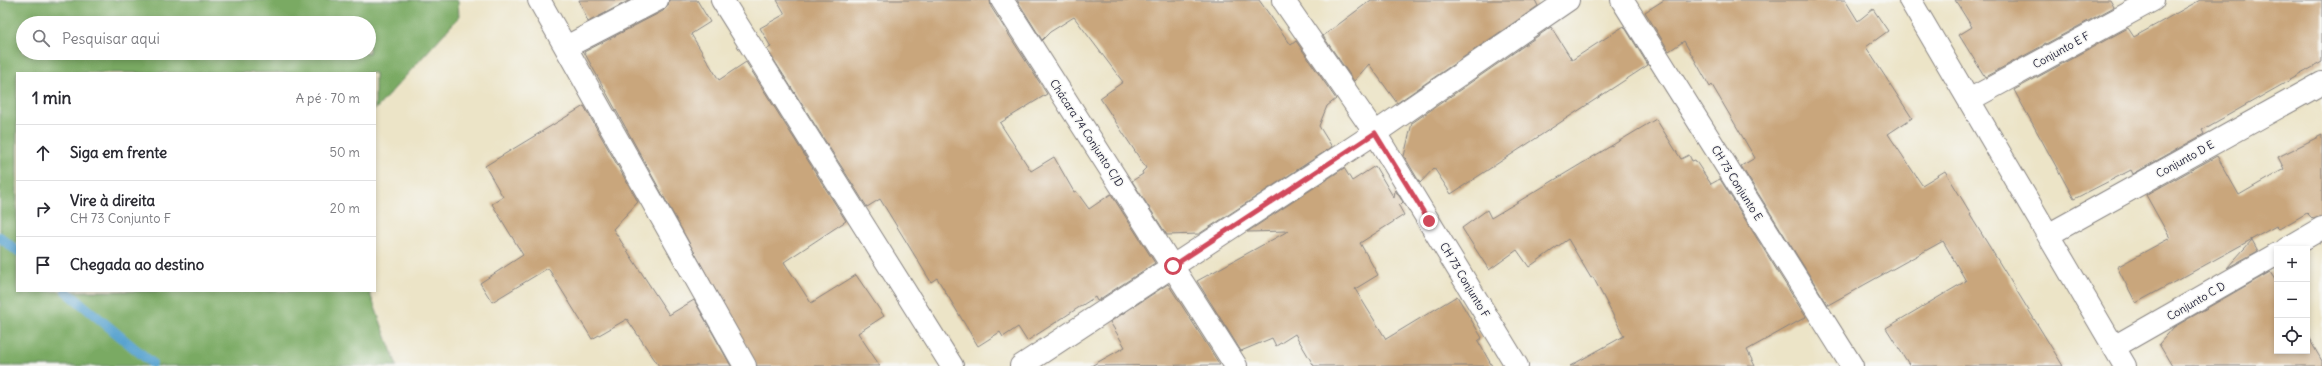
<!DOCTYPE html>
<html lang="pt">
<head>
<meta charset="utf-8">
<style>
  body { margin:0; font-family:Delius,sans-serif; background:#f7f7f7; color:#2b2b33 }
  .controls { position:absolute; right:12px; bottom:12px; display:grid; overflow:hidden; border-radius:0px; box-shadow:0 2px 6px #0003 }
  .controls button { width:36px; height:36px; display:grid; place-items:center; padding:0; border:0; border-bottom:1px solid #e1e1e2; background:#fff; color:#2b2b33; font:20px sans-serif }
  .stop { position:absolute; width:12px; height:12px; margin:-9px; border:3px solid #d1495b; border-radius:50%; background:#fff }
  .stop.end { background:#d1495b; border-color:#fff; box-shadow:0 1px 4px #0008 }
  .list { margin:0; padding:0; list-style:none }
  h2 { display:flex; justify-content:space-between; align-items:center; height:52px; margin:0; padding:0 16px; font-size:17px }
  h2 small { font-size:13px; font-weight:400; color:#7c7c81 }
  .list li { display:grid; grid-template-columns:26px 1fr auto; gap:12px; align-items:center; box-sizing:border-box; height:56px; padding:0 16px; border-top:1px solid #e1e1e2 }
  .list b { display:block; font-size:15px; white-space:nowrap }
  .list p { margin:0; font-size:13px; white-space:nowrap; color:#7c7c81 }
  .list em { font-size:13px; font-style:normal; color:#7c7c81 }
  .icon { flex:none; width:22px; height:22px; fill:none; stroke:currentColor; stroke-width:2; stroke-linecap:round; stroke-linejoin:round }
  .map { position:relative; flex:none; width:2322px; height:366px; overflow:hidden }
  .search { position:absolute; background:#fff; box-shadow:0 2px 6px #0003; left:16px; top:16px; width:360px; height:44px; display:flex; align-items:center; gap:10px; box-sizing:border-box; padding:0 14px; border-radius:22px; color:#7c7c81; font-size:15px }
  .panel { position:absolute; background:#fff; box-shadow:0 2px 6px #0003; left:16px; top:72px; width:360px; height:220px; border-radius:0px }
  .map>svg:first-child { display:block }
  .forest { fill:#7aaa64; stroke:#4e6650; fill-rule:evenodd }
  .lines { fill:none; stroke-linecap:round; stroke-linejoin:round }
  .stream { stroke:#57a2cf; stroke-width:10 }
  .building { fill:#c9a67b }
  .street-casing { stroke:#878381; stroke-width:24 }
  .street { stroke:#fff; stroke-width:22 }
  .route { stroke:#d1495b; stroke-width:5 }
  .labels { text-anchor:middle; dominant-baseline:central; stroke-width:3; stroke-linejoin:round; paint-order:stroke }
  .street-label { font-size:11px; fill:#22223b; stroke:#f6f6f2 }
</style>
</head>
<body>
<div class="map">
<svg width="2322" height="366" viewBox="0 0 2322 366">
  <rect width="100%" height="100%" fill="#f6f6f2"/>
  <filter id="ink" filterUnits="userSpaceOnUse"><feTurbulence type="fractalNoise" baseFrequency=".025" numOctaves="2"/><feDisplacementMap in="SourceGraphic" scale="8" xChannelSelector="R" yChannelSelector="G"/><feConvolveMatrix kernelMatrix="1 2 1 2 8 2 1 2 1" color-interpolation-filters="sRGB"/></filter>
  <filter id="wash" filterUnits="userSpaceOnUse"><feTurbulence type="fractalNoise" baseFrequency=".012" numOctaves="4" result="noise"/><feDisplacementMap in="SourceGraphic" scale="16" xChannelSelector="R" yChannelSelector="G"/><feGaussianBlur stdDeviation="0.9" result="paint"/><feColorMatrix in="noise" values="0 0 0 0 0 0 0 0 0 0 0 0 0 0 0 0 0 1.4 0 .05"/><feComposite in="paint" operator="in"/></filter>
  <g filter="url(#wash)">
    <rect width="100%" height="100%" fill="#ece4c7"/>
    <path class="forest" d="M0 0H458L459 17 375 110V73H17V291H369L397 366H0ZM23 23H369V53H23Z"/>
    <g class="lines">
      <path class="stream" d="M0 237 17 251
        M66 291 152 363"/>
    </g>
    <g id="blocks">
      <path class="building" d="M579 0H630L588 22Z
        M669 0H697L710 22 691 34 719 80 746 62 846 221 784 262 811 303 856 275 884 316 858 333 880 366H757L584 52 663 11 668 6Z
        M777 0H990L991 7 1047 94 1000 123 1031 171 1054 157 1074 192 1076 191 1089 209 1111 194 1155 263 1097 301 1095 297 1027 341 1018 327 1003 337 1000 332 978 346 937 278 931 282 880 199 867 207 767 49 771 47 760 28 785 14Z
        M1017 0H1259L1291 45 1296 41 1336 99 1327 106 1319 126 1332 147 1199 234 1167 235 1132 181 1143 174 1142 172 1146 168 1100 98 1123 82 1074 17 1050 32 1042 40Z
        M1371 0H1535L1538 6 1397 103 1369 64 1354 81 1323 36Z
        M1664 0H1845L1858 21 1873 9 1888 31 1866 47 1912 118 1888 134 1922 185 1945 171 1971 214 1970 215 2063 366H1910L1886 328 1966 281 1943 241 1828 305 1741 166 1755 158 1712 85 1710 87 1684 41 1669 51 1645 12Z
        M1955 0H2110L2114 7 1985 77 1959 35 1972 27Z
        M2200 0H2322V62L2202 130 2204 134 2133 174 2131 170 2074 199 2014 90 2128 28 2134 37Z
        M1624 26 1648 65 1451 194 1434 168 1420 183 1404 156 1412 123 1551 27 1572 60Z
        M584 106 638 202 613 229 669 315 694 300 731 366H659L627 319 592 339 548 268 492 302 480 283 523 255 492 204 503 197 485 166Z
        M1656 119 1681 159 1689 155 1692 161 1695 160 1711 184 1720 179 1806 317 1747 350 1755 366H1570L1624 336 1593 277 1591 278 1568 239 1529 267 1517 250 1489 270 1462 228 1487 210 1491 218Z
        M2322 135V216L2313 219 2307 213 2279 229 2276 226 2136 303 2117 267 2170 238 2146 195 2217 156 2239 195 2284 169 2278 157Z
        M1375 166 1394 198 1395 190 1403 202 1399 206 1404 215 1360 243 1378 275 1355 289 1386 339 1457 296 1482 338 1478 341 1492 366H1314L1295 334 1276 346 1272 338 1241 351 1197 281 1288 231 1247 232 1344 168 1352 181Z
        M2252 240 2258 251 2227 268Z
        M2270 272 2277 283V351H2307V335L2322 361V366H2172L2159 344 2174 327Z
        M1168 284 1220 365 1091 366 1125 347 1110 322Z"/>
    </g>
  </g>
  <g filter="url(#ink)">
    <use href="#blocks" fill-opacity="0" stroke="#878381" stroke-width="1"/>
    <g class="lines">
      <g class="street-casing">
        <path id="street" d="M539 0 745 366
          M722 0 952 366
          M1002 0 1236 366
          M1283 0 1375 133 1517 366
          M1622 0 1852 366
          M1910 0 2125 366
          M566 47 657 0
          M1969 100 2153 0
          M2048 235 2322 83
          M2286 249 2322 228
          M2114 347 2277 254
          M1021 366 1375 133 1568 0"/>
      </g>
      <use href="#street" class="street"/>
    </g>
  </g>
  <g class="lines" filter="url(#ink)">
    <path class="route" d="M1173 266 1375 133 1429 221"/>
  </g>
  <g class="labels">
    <g class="street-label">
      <text transform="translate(2061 50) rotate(-29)">Conjunto E F</text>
      <text transform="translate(1087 133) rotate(57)">Chácara 74 Conjunto C/D</text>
      <text transform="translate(2185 159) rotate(-29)">Conjunto D E</text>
      <text transform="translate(1737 183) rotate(58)">CH 73 Conjunto E</text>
      <text transform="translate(1465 280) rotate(59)">CH 73 Conjunto F</text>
      <text transform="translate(2196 301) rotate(-30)">Conjunto C D</text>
    </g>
  </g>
</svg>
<div class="controls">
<button>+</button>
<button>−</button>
<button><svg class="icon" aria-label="locate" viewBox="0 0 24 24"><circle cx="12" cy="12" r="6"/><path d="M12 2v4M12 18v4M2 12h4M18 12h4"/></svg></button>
</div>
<div class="stop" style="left:1173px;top:266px"></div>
<div class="stop end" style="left:1429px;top:221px"></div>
<div class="search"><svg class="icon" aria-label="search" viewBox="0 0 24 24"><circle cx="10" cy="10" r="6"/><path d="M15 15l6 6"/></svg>Pesquisar aqui</div>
<section class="panel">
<h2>1 min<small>A pé · 70 m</small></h2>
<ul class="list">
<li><svg class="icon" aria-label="ahead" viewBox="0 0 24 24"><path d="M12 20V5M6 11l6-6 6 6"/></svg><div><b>Siga em frente</b></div><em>50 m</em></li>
<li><svg class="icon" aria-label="right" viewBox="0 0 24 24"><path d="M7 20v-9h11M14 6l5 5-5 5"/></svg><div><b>Vire à direita</b><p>CH 73 Conjunto F</p></div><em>20 m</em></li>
<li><svg class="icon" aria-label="arrive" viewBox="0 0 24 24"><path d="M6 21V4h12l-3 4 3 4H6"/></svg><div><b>Chegada ao destino</b></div></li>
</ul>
</section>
</div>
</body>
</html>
